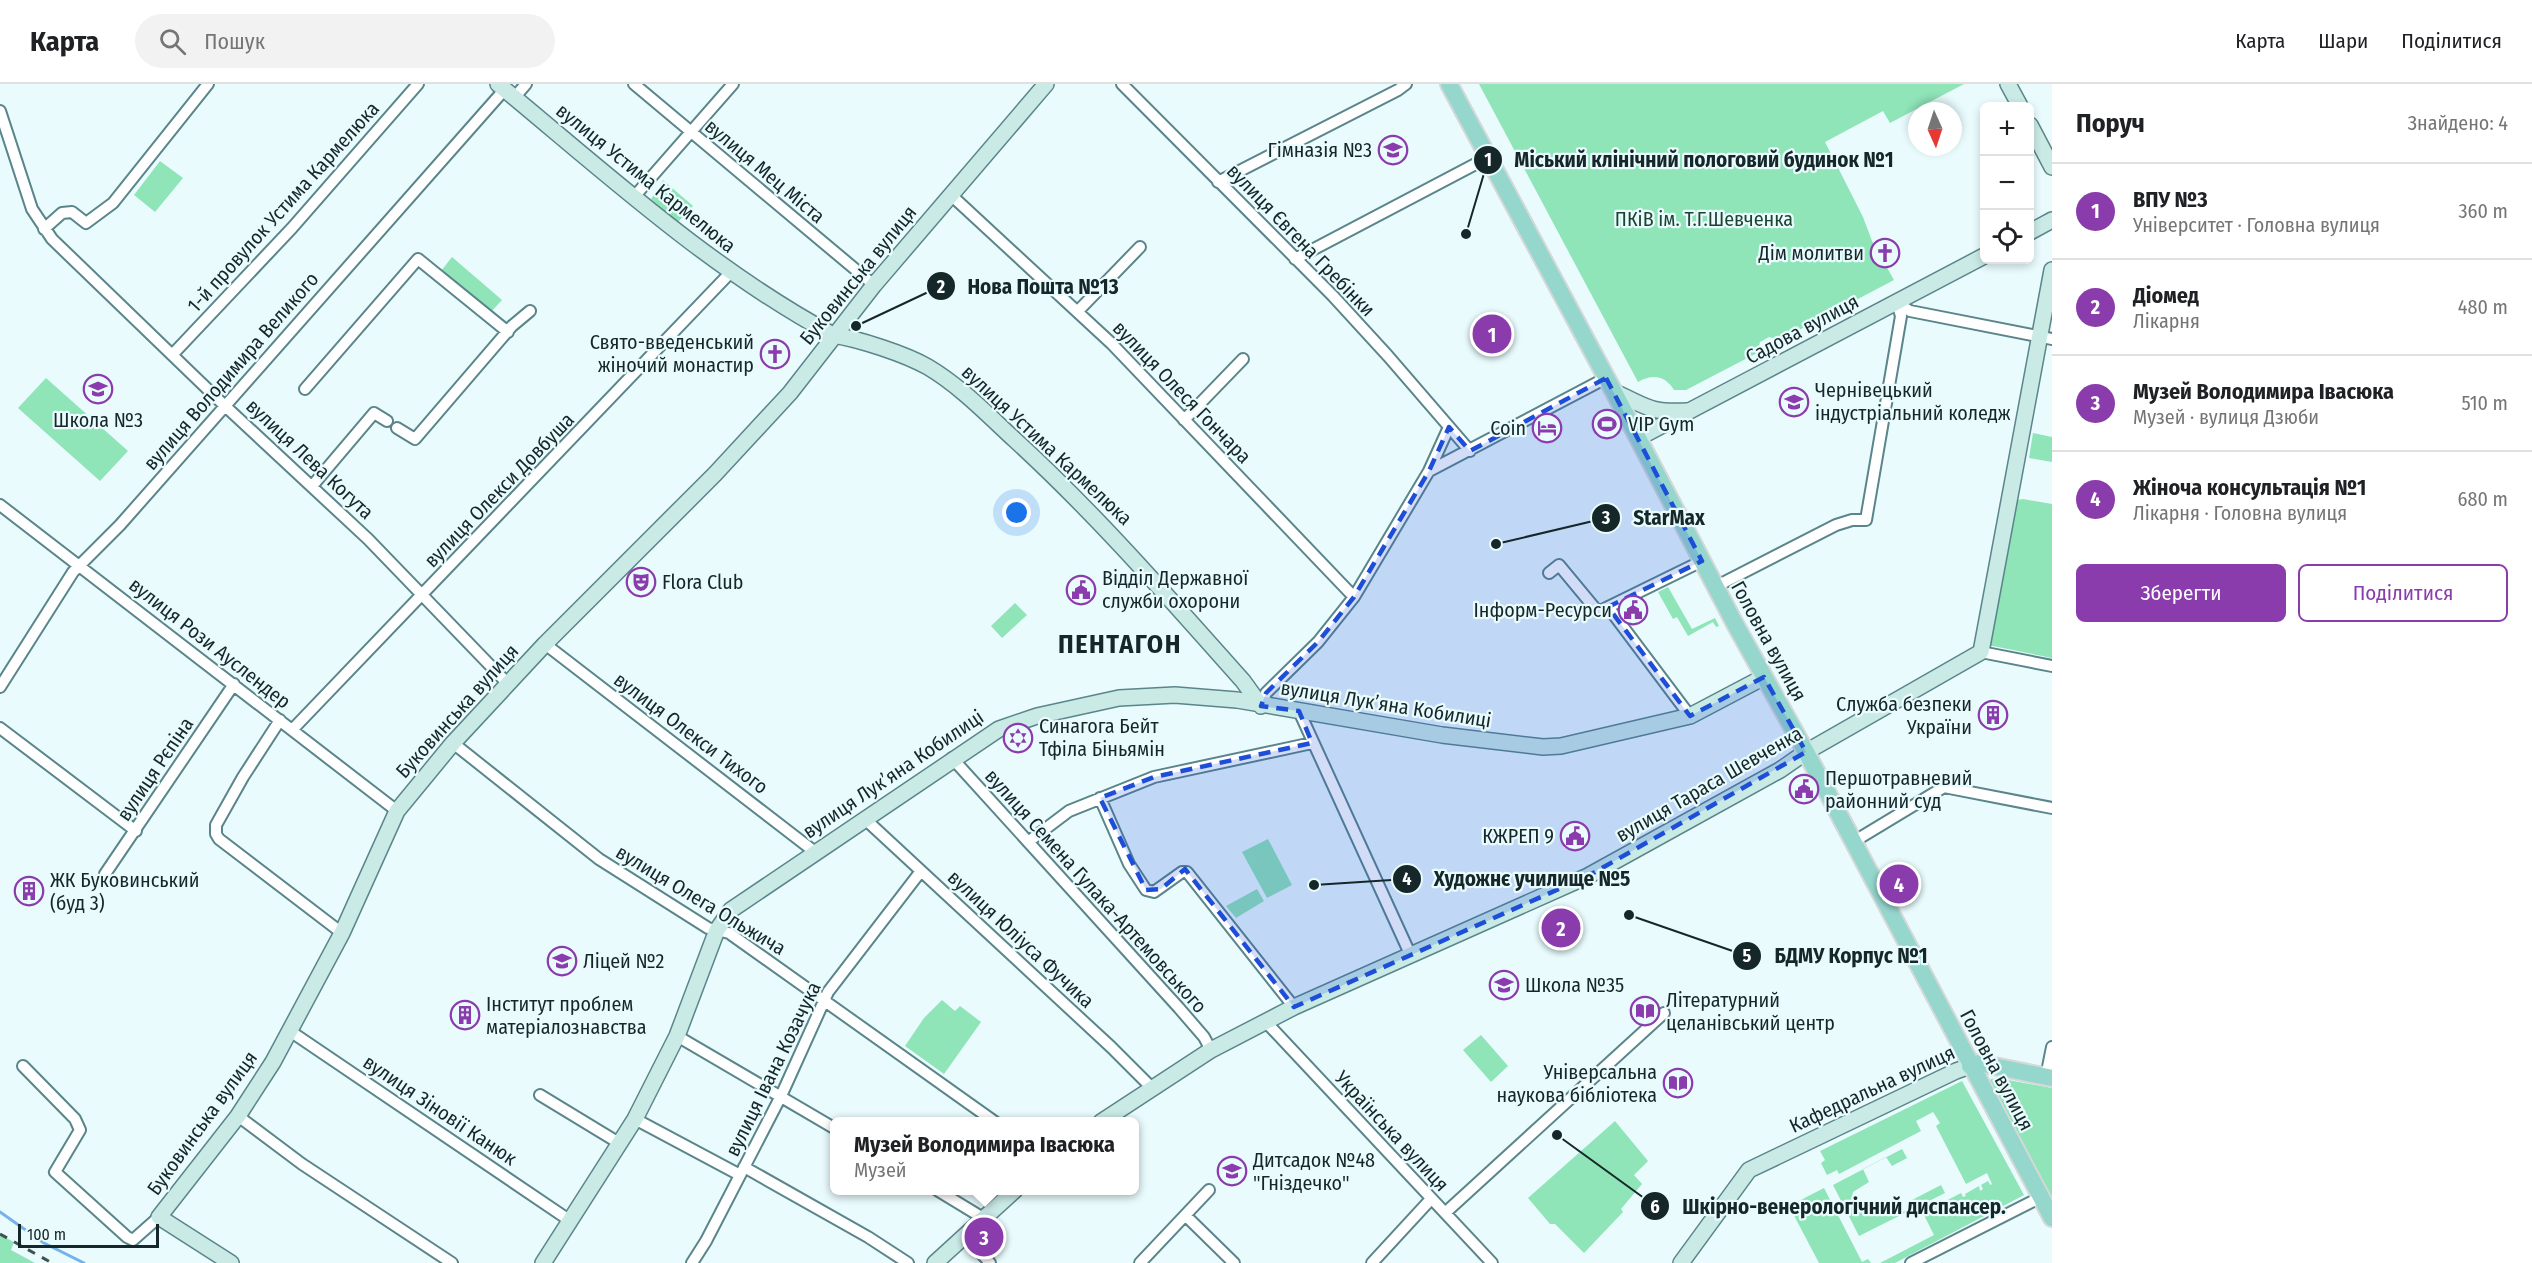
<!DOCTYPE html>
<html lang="uk">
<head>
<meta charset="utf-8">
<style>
  body { margin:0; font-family:"Fira Sans Condensed",sans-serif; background:#f2f2f2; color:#202124 }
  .controls { position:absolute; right:18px; top:18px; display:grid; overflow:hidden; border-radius:9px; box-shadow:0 3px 9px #0003 }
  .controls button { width:54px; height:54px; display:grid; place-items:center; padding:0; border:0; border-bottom:2px solid #e0e0e0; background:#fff; color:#202124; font:30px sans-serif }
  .compass { position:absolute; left:1908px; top:18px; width:54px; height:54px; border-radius:50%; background:#fff; box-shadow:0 3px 9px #0003; rotate:177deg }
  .scale { position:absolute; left:18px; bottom:15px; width:141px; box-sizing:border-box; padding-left:6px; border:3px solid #152729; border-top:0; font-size:16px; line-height:21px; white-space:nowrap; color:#152729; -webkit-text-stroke:4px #e9fbfd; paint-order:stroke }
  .you { position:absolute; left:1017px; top:429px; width:21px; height:21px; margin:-15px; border:4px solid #fff; border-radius:50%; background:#1a73e8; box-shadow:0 0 0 9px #1a73e833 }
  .badge { display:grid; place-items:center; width:39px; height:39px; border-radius:50%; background:#8b3cac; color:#fff; font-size:20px; font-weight:700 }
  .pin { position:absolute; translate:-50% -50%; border:3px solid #fff; box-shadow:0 2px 6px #0006 }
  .popup { position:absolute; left:830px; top:1033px; width:309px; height:78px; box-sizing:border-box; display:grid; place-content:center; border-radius:9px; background:#fff; filter:drop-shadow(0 2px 4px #0005); font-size:20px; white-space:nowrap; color:#757577 }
  .popup b { font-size:22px; color:#202124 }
  .popup::after { content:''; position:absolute; left:50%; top:100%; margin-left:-12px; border:12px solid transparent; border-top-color:#fff }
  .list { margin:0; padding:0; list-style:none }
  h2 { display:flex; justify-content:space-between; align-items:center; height:78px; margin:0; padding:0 24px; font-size:26px }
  h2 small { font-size:20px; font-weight:400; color:#757577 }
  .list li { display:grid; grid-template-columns:39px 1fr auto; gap:18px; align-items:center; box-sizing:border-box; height:96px; padding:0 24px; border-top:2px solid #e0e0e0 }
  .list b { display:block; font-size:22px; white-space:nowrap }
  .list p { margin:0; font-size:20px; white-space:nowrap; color:#757577 }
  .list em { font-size:20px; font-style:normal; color:#757577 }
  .actions { display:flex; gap:12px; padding:18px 24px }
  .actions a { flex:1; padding:14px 0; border:2px solid #8b3cac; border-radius:9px; text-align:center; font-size:21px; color:#8b3cac }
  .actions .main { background:#8b3cac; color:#fff }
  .icon { flex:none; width:33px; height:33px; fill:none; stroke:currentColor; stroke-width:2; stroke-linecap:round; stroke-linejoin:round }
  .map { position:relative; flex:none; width:2052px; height:1179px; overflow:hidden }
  header { display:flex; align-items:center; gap:36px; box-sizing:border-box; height:84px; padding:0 30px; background:#fff; border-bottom:2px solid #e0e0e0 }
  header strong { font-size:28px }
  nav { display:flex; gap:33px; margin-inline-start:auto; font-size:21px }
  .search { width:420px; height:54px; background:#f2f2f2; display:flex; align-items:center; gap:15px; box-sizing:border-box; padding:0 21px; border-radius:33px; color:#757577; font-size:22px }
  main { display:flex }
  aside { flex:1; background:#fff }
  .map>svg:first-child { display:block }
  .green { fill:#8fe4b8 }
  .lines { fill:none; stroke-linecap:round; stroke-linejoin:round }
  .stream { stroke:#75b1eb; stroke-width:3 }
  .street-casing { stroke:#5a858a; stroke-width:14 }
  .secondary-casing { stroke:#5a858a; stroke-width:18 }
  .primary-casing { stroke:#d5d8d8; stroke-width:20 }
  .street { stroke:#fff; stroke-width:10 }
  .secondary { stroke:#caeae6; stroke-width:15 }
  .primary { stroke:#95d6cd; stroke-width:16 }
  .rail { stroke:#3f5153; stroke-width:3; stroke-dasharray:8 8; stroke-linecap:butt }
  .marked { fill:#1d4ed8; fill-opacity:0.2; stroke:#1d4ed8; stroke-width:4.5; stroke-dasharray:12 8; stroke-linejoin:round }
  .labels { text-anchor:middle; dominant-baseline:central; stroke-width:4.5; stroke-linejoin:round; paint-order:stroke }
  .poi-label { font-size:20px; fill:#152729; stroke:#e9fbfd; text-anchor:start }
  .street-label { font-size:20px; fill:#152729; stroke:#e9fbfd }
  .park-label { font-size:20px; fill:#1d4331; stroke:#e9fbfd }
  .district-label { font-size:26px; font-weight:bold; letter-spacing:1.5px; fill:#152729; stroke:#e9fbfd }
  .leader { fill:none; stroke:#152729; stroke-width:2 }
  .callout-dot { fill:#152729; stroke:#e9fbfd; stroke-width:2 }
  .mark-label { font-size:18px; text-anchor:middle; font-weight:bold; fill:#fff }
  .callout-label { font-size:21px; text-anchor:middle; font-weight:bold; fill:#152729; stroke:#e9fbfd; stroke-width:4.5; stroke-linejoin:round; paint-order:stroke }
</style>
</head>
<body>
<header>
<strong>Карта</strong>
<div class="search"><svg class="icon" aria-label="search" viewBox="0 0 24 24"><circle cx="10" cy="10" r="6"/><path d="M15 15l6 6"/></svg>Пошук</div>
<nav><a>Карта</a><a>Шари</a><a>Поділитися</a></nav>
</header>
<main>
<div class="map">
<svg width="2052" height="1179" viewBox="0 0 2052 1179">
  <rect width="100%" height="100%" fill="#e9fbfd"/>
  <path class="green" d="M1479 0H1964L1890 39 1883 27 1825 58 1863 133 1872 157 1894 196 1780 256 1769 253 1760 258 1757 269 1686 306H1674C1665 291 1652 290 1638 298Z
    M160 77 183 94 155 128 134 111Z
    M663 96 693 122 678 138 651 115Z
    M452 173 502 216 490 229 441 187Z
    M46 294 128 367 100 397 18 324Z
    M2033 349 2052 353V378L2029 374Z
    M2023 415 2052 420V574L1988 561 2015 420 2018 416Z
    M1668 503 1692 545 1715 534 1719 542 1716 543 1713 538 1688 552 1677 533 1673 535 1658 508Z
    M1015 519 1027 531 1002 554 991 542Z
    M1268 755 1292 801 1267 814 1242 768Z
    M1257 805 1264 817 1236 834 1226 822Z
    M942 916 955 927 960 922 981 938 944 990 905 962 924 934Z
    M1481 951 1508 982 1491 998 1463 966Z
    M1997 994 2052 1004V1120L1989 998 1991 995Z
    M1962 997 2024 1111 1895 1179H1880L1934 1151 1923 1129 1961 1109 1963 1113 1966 1112 1965 1110 1979 1102 1980 1107 1983 1105 1981 1101 1988 1097 1990 1101 1992 1100 1987 1089 1966 1100 1936 1042 1940 1039 1933 1028 1916 1037 1921 1047 1839 1090 1837 1086 1827 1091 1821 1079 1825 1076 1820 1067Z
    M1615 1037 1648 1077 1634 1091 1642 1100 1621 1125 1623 1128 1584 1169 1555 1140H1550L1528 1114Z
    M1902 1065 1907 1074 1892 1082 1886 1073 1863 1085 1869 1098 1853 1108 1851 1117 1855 1126 1867 1131 1882 1123 1885 1128 1891 1125 1894 1132 1914 1122 1912 1116 1941 1101 1945 1109 1859 1152 1833 1101Z
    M1824 1104 1862 1178 1868 1175 1871 1179H1819L1789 1122Z
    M0 1151 14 1158 11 1166 35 1179H0Z"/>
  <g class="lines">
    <path class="stream" d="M0 1128 44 1159 84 1179"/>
    <g class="street-casing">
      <path id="street" d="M634 0 874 201
        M1122 0 1333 212 1388 272 1470 367
        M514 14 526 0
        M0 27 32 125 52 155 224 321 368 455 508 600
        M1218 98 1398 6 1406 0
        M951 111 1111 259 1354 513
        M633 114 733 0
        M44 145 62 129 72 128 86 139 113 119 208 0
        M1295 175 1487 74
        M1897 219 1910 227 2052 255
        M1078 227 1140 163
        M173 270 292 144 418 0
        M305 305 418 175 508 248
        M1184 336 1243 275
        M397 344 415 355 512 242 530 227
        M1429 387 1606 294
        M313 401 374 329 387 337
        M0 421 397 727
        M1549 489 1559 481 1598 528 1702 477
        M1715 503 1836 441 1852 436H1866L1901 232 1897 219
        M1608 523 1690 632
        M545 560 815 768
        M1981 568 2052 582
        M0 603 73 488 120 441 505 5
        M1261 622 1266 609 1318 558 1354 513 1429 387 1449 343
        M1299 627 1411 872
        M280 636 243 693 216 741V750L219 755 342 849
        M0 644 136 747
        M292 646 731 188
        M453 659 599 775 708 844 729 849 995 1038
        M952 674 1179 924 1204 953 1211 966
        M1100 714 1129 780 1146 806 1154 808 1182 788H1187L1294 923
        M865 735 1111 963 1151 1003
        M1028 758 1069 727 1154 693 1312 659
        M1853 758 1944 703 2052 724
        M105 790 234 600
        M1266 938 1492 1179
        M290 947 569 1136
        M677 952 834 1044
        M23 982 75 1035 80 1046 55 1088 127 1153 133 1156 159 1133
        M2046 993 2052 963
        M540 1011 619 1059
        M238 1032 302 1080 452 1179
        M635 1035 740 1091
        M744 1083 868 1153 908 1179
        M937 1106 983 1134
        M1445 1129 1664 929
        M1186 1132 1234 1179
        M965 1151 990 1179
        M692 1179 706 1157 781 1012 828 908 921 787
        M1140 1179 1209 1106
        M1372 1179 1431 1115
        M1911 1179 2041 1113"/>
    </g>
    <g class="secondary-casing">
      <path id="secondary" d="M498 0C606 89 709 184 833 251 859 255 905 270 928 283 960 302 987 330 1015 356 1097 431 1169 514 1243 597L1261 622
        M2008 0 2020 22
        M2030 41 2052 83
        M2030 148 2052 136
        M1614 308C1647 322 1648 329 1687 327
        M1638 354 1984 172
        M1101 1038 1211 966 1294 923 1588 792 1780 686 1806 668 1981 568 2052 186
        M231 1179 159 1133 238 1032 273 978 342 849 397 727 453 659 545 560 715 390 790 309 874 201 1046 0
        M543 1179 635 1035 677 952 717 846 731 826 999 645 1037 632 1119 614 1175 611 1237 616 1442 651 1543 663 1561 662 1690 632 1764 593
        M935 1179 1015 1106
        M1681 1179 1749 1086 1956 987 1970 982"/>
    </g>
    <g class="primary-casing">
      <path id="primary" d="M1449 0 1614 308 1735 540 1806 668 2052 1134
        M1970 982 1979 979 2052 994"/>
    </g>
    <use href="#street" class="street"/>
    <use href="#secondary" class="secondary"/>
    <use href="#primary" class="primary"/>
    <path class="rail" d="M0 1150 52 1179"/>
  </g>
  <path class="marked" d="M1606 294 1702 477 1608 523 1690 632 1764 593 1806 668 1588 792 1294 923 1185 785 1161 805 1146 806 1100 714 1154 693 1312 659 1299 627 1261 622 1266 609 1318 558 1354 513 1429 387 1449 343 1470 367Z"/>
  <defs>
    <g id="school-ring" transform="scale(1.5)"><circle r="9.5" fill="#e9fbfd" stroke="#8b3cac" stroke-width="1.5"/><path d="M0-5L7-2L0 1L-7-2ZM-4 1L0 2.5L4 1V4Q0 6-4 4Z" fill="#8b3cac"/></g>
    <g id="church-ring" transform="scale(1.5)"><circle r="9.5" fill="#e9fbfd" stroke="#8b3cac" stroke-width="1.5"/><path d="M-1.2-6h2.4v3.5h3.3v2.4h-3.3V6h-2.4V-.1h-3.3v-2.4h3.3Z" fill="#8b3cac"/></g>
    <g id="university-ring" transform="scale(1.5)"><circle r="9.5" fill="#e9fbfd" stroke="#8b3cac" stroke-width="1.5"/><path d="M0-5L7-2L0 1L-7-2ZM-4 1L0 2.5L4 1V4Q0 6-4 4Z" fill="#8b3cac"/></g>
    <g id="stadium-ring" transform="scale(1.5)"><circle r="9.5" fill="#e9fbfd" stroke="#8b3cac" stroke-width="1.5"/><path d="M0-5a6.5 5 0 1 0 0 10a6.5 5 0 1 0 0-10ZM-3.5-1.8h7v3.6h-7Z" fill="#8b3cac"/></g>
    <g id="hotel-ring" transform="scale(1.5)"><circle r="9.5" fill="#e9fbfd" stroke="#8b3cac" stroke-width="1.5"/><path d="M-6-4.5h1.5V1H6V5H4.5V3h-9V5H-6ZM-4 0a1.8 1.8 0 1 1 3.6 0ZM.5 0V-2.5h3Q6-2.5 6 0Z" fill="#8b3cac"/></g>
    <g id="theatre-ring" transform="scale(1.5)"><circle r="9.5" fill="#e9fbfd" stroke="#8b3cac" stroke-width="1.5"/><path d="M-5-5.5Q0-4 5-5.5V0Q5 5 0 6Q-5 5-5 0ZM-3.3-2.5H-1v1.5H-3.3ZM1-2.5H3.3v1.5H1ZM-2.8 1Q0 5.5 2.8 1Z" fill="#8b3cac"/></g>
    <g id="civic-ring" transform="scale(1.5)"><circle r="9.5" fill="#e9fbfd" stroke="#8b3cac" stroke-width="1.5"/><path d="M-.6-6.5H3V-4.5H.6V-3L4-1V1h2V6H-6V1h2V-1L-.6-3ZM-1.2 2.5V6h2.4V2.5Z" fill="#8b3cac"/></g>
    <g id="building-ring" transform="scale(1.5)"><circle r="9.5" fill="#e9fbfd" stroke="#8b3cac" stroke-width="1.5"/><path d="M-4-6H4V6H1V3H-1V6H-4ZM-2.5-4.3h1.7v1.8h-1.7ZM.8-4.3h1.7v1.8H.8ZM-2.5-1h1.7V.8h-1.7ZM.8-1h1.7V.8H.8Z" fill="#8b3cac"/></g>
    <g id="synagogue-ring" transform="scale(1.5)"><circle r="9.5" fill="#e9fbfd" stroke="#8b3cac" stroke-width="1.5"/><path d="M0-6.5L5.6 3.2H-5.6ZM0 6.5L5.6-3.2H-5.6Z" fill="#8b3cac"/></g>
    <g id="library-ring" transform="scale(1.5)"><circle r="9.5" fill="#e9fbfd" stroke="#8b3cac" stroke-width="1.5"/><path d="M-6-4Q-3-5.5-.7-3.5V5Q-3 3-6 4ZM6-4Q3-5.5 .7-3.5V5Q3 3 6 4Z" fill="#8b3cac"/></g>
  </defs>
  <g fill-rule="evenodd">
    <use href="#school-ring" x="1393" y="66"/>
    <use href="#church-ring" x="1885" y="169"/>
    <use href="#church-ring" x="775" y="270"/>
    <use href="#school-ring" x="98" y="305"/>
    <use href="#university-ring" x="1794" y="318"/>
    <use href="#stadium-ring" x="1607" y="340"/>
    <use href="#hotel-ring" x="1547" y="344"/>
    <use href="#theatre-ring" x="641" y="498"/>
    <use href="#civic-ring" x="1081" y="506"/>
    <use href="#civic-ring" x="1633" y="526"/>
    <use href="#building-ring" x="1993" y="631"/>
    <use href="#synagogue-ring" x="1018" y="654"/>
    <use href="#civic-ring" x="1804" y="705"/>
    <use href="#civic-ring" x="1575" y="752"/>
    <use href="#building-ring" x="29" y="807"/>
    <use href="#school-ring" x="562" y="877"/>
    <use href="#school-ring" x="1504" y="901"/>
    <use href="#library-ring" x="1645" y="927"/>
    <use href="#building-ring" x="465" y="931"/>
    <use href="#library-ring" x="1678" y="999"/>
    <use href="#school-ring" x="1232" y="1087"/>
  </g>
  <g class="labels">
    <g class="poi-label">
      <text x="1372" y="66" text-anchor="end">Гімназія №3</text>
      <text x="1864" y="169" text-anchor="end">Дім молитви</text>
      <text x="754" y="258" text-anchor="end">Свято-введенський<tspan x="754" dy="23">жіночий монастир</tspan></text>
      <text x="1815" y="306">Чернівецький<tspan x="1815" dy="23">індустріальний коледж</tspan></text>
      <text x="98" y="336" text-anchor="middle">Школа №3</text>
      <text x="1628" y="340">VIP Gym</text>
      <text x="1526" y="344" text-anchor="end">Coin</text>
      <text x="1102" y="494">Відділ Державної<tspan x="1102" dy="23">служби охорони</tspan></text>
      <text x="662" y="498">Flora Club</text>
      <text x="1612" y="526" text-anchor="end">Інформ-Ресурси</text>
      <text x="1972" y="620" text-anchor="end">Служба безпеки<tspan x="1972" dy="23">України</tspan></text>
      <text x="1039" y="642">Синагога Бейт<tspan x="1039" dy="23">Тфіла Біньямін</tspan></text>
      <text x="1825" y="694">Першотравневий<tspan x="1825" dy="23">районний суд</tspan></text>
      <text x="1554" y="752" text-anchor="end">КЖРЕП 9</text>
      <text x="50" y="796">ЖК Буковинський<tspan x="50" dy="23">(буд 3)</tspan></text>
      <text x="583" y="877">Ліцей №2</text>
      <text x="1525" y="901">Школа №35</text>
      <text x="1666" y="916">Літературний<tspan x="1666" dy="23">целанівський центр</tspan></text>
      <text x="486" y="920">Інститут проблем<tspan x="486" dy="23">матеріалознавства</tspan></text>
      <text x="1657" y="988" text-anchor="end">Універсальна<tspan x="1657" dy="23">наукова бібліотека</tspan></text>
      <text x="1253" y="1076">Дитсадок №48<tspan x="1253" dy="23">"Гніздечко"</tspan></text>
    </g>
    <g class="street-label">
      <text transform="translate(765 87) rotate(40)">вулиця Мец Міста</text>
      <text transform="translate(646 94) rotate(39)">вулиця Устима Кармелюка</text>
      <text transform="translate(283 123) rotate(-48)">1-й провулок Устима Кармелюка</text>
      <text transform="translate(1301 156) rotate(46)">вулиця Євгена Гребінки</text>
      <text transform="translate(858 191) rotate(-51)">Буковинська вулиця</text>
      <text transform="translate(1802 245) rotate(-28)">Садова вулиця</text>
      <text transform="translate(231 287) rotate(-49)">вулиця Володимира Великого</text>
      <text transform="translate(1182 308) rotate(46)">вулиця Олеся Гончара</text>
      <text transform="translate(1047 361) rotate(43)">вулиця Устима Кармелюка</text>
      <text transform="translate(310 375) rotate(43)">вулиця Лева Когута</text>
      <text transform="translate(499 406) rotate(-46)">вулиця Олекси Довбуша</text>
      <text transform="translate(1769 557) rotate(61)">Головна вулиця</text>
      <text transform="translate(210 559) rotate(38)">вулиця Рози Ауслендер</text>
      <text transform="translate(1386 620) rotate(9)">вулиця Лукʼяна Кобилиці</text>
      <text transform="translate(457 627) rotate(-48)">Буковинська вулиця</text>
      <text transform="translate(691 649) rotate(37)">вулиця Олекси Тихого</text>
      <text transform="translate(155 685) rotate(-56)">вулиця Рєпіна</text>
      <text transform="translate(893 690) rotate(-34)">вулиця Лукʼяна Кобилиці</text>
      <text transform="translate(1709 700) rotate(-30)">вулиця Тараса Шевченка</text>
      <text transform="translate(1096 807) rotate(48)">вулиця Семена Гулака-Артемовського</text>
      <text transform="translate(701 816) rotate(31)">вулиця Олега Ольжича</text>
      <text transform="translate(1021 855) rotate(43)">вулиця Юліуса Фучика</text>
      <text transform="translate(773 985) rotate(-64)">вулиця Івана Козачука</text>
      <text transform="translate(1997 986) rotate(62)">Головна вулиця</text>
      <text transform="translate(1872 1005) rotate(-25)">Кафедральна вулиця</text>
      <text transform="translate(440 1026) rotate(34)">вулиця Зіновії Канюк</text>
      <text transform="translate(202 1039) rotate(-54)">Буковинська вулиця</text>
      <text transform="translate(1392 1047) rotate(47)">Українська вулиця</text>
    </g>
    <g class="park-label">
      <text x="1704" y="135">ПКіВ ім. Т.Г.Шевченка</text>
    </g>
    <g class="district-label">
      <text x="1120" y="560">ПЕНТАГОН</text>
    </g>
  </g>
  <path class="leader" d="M1466 150L1488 76M856 242L941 202M1496 460L1606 434M1314 801L1407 795M1629 831L1747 872M1557 1051L1655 1122"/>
  <g class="callout-dot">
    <circle cx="1466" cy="150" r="6"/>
    <circle cx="856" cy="242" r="6"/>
    <circle cx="1496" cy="460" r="6"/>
    <circle cx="1314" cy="801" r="6"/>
    <circle cx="1629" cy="831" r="6"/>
    <circle cx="1557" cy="1051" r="6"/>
    <circle cx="1488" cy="76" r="15"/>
    <circle cx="941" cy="202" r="15"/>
    <circle cx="1606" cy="434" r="15"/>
    <circle cx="1407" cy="795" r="15"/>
    <circle cx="1747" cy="872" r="15"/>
    <circle cx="1655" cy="1122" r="15"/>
  </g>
  <g class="mark-label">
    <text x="1488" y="82">1</text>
    <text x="941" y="209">2</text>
    <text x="1606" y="440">3</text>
    <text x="1407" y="801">4</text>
    <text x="1747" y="878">5</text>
    <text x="1655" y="1129">6</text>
  </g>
  <g class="callout-label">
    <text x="1704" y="83">Міський клінічний пологовий будинок №1</text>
    <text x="1043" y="210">Нова Пошта №13</text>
    <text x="1669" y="441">StarMax</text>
    <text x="1532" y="802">Художнє училище №5</text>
    <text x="1851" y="879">БДМУ Корпус №1</text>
    <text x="1844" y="1130">Шкірно-венерологічний диспансер.</text>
  </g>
</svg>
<div class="controls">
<button>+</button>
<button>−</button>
<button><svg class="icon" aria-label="locate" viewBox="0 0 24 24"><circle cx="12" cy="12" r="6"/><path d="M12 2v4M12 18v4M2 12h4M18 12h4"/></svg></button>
</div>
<svg class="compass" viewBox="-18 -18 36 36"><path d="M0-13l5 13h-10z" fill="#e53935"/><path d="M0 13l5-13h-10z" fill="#757577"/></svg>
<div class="scale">100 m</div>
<div class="you"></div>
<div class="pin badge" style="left:1492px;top:250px">1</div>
<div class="pin badge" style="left:1561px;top:844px">2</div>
<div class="pin badge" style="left:984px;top:1153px">3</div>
<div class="popup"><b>Музей Володимира Івасюка</b>Музей</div>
<div class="pin badge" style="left:1899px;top:800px">4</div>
</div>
<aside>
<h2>Поруч<small>Знайдено: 4</small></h2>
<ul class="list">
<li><span class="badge">1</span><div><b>ВПУ №3</b><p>Університет · Головна вулиця</p></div><em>360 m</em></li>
<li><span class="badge">2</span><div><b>Діомед</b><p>Лікарня</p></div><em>480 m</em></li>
<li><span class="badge">3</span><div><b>Музей Володимира Івасюка</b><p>Музей · вулиця Дзюби</p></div><em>510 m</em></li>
<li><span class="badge">4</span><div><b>Жіноча консультація №1</b><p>Лікарня · Головна вулиця</p></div><em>680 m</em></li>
</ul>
<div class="actions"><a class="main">Зберегти</a><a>Поділитися</a></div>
</aside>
</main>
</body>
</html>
